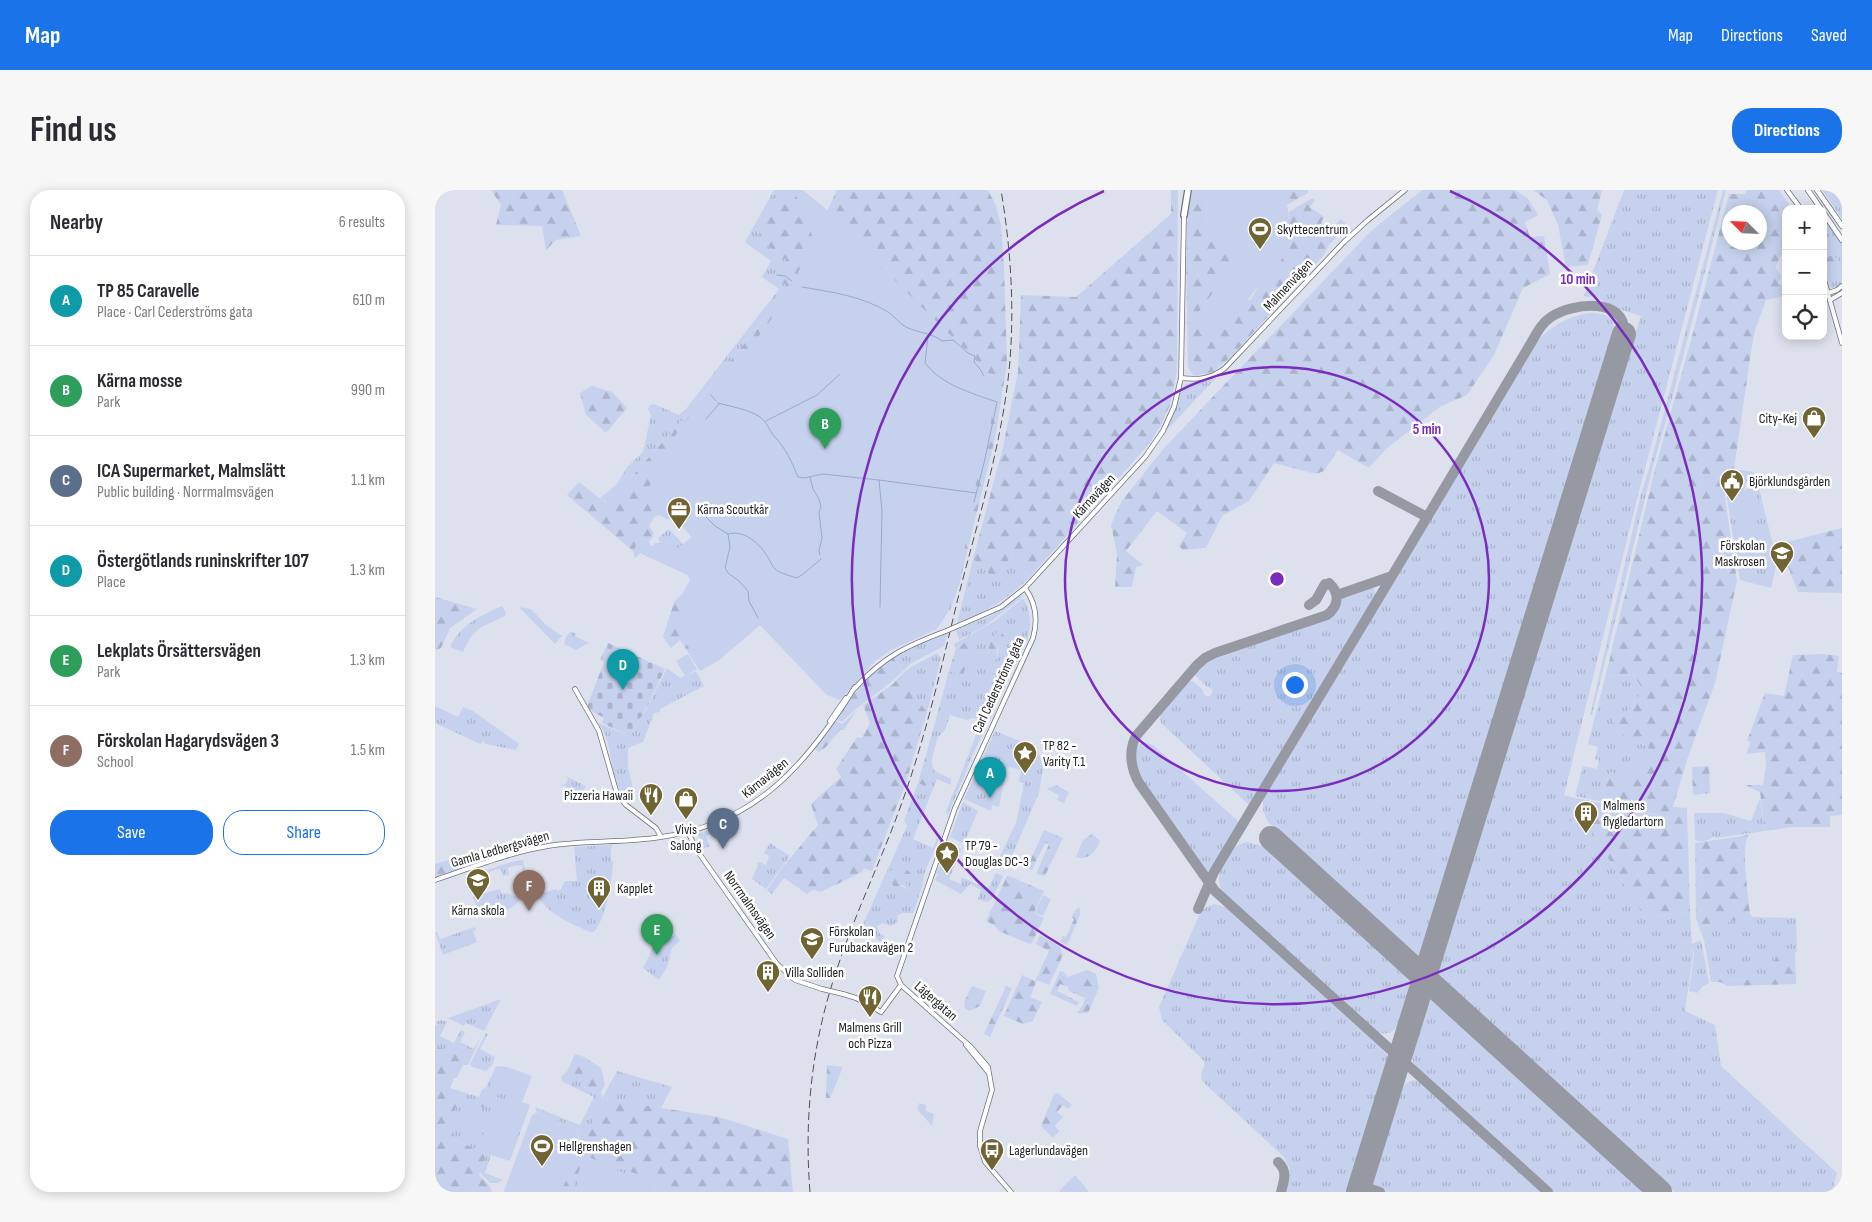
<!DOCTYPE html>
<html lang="en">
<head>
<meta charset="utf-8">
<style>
  body { margin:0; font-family:"Sofia Sans Condensed",sans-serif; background:#f7f7f7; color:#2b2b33 }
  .controls { position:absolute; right:15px; top:15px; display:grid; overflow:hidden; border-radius:10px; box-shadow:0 2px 12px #0003 }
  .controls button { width:45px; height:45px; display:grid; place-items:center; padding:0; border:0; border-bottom:1px solid #e1e1e2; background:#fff; color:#2b2b33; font:25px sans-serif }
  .compass { position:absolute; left:1287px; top:15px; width:45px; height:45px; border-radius:50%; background:#fff; box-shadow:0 2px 12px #0003; rotate:294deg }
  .you { position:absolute; left:859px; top:494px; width:18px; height:18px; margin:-12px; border:4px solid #fff; border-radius:50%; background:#1a73e8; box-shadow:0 0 0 8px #1a73e833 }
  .badge { display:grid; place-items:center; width:32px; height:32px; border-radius:50%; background:#1a73e8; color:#fff; font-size:16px; font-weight:700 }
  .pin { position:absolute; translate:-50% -41px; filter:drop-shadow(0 1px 2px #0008) }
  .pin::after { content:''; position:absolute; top:26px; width:18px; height:15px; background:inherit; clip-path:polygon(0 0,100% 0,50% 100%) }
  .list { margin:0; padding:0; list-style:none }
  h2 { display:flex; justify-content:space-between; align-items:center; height:65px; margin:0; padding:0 20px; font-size:21px }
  h2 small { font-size:16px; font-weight:400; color:#7c7c81 }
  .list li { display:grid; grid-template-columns:32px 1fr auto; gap:15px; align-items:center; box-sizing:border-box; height:90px; padding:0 20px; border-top:1px solid #e1e1e2 }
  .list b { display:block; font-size:19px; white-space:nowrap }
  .list p { margin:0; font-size:16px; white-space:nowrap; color:#7c7c81 }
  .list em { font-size:16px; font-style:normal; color:#7c7c81 }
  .actions { display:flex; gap:10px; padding:15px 20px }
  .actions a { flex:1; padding:11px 0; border:1px solid #1a73e8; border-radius:20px; text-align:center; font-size:18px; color:#1a73e8 }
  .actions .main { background:#1a73e8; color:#fff }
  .icon { flex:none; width:28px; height:28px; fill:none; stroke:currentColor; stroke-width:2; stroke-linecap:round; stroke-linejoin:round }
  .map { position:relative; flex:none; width:1407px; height:1002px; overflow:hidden; border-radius:20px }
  header { display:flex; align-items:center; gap:30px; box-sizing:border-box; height:70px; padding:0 25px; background:#1a73e8; color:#fff }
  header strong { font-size:24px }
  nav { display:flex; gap:28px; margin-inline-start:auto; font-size:18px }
  .intro { display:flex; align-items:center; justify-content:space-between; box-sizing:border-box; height:120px; padding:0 30px }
  h1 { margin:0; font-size:35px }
  .button { padding:12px 22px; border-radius:20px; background:#1a73e8; color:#fff; font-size:18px; font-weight:700 }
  main { display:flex; gap:30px; padding:0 30px }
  aside { flex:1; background:#fff; border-radius:20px; box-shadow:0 2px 12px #0003 }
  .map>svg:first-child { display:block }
  .grass { fill:url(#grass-tufts); fill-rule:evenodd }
  .forest { fill:url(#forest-firs); fill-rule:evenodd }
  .cemetery { fill:url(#cemetery-stones) }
  .park { fill:#c6d1ed }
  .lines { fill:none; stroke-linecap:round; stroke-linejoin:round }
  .stream { stroke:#9aa9ce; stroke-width:1 }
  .taxiway { stroke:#9699a2; stroke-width:10 }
  .runway { stroke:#9699a2; stroke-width:24 }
  .tertiary-casing { stroke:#6f747e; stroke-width:5.5 }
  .primary-casing { stroke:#6f747e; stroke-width:6 }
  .motorway-casing { stroke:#6f747e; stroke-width:8 }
  .tertiary { stroke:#fff; stroke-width:4 }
  .primary { stroke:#fff; stroke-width:4.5 }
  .motorway { stroke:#fff; stroke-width:5.5 }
  .rail { stroke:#4f5157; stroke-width:1; stroke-dasharray:8 4; stroke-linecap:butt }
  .tertiary-bridge-casing { stroke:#6f747e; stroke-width:5.5; stroke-linecap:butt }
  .tertiary-bridge { stroke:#fff; stroke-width:4 }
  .ring { fill:none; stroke:#7b2cbf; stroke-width:2.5 }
  .labels { text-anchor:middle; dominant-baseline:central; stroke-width:5; stroke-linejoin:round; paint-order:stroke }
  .poi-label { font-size:14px; fill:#1c1e22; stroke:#fff; text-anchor:start }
  .street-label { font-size:14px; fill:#1c1e22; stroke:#fff }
  .centre { fill:#7b2cbf; stroke:#fff; stroke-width:2.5 }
  .ring-label { font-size:15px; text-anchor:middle; font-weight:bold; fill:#7b2cbf; stroke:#fff; stroke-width:5; stroke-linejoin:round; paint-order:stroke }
</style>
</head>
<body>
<header>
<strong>Map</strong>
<nav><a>Map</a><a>Directions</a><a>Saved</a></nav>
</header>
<div class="intro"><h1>Find us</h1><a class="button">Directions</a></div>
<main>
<aside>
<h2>Nearby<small>6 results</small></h2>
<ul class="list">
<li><span class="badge" style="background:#0f9aa8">A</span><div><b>TP 85 Caravelle</b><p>Place · Carl Cederströms gata</p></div><em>610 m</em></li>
<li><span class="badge" style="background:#2e9e5b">B</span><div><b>Kärna mosse</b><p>Park</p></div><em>990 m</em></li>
<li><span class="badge" style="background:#5c6f8a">C</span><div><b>ICA Supermarket, Malmslätt</b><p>Public building · Norrmalmsvägen</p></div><em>1.1 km</em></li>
<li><span class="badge" style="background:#0f9aa8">D</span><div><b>Östergötlands runinskrifter 107</b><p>Place</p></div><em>1.3 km</em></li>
<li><span class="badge" style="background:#2e9e5b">E</span><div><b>Lekplats Örsättersvägen</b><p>Park</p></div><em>1.3 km</em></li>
<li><span class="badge" style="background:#8d6e63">F</span><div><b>Förskolan Hagarydsvägen 3</b><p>School</p></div><em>1.5 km</em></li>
</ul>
<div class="actions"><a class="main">Save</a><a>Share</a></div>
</aside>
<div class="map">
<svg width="1407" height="1002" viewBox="0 0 1407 1002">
  <defs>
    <pattern id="grass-tufts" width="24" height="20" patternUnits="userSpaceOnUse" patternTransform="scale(1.25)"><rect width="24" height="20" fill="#c6d1ed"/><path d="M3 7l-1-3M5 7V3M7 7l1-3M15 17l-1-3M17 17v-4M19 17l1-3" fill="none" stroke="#aab3cb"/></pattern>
    <pattern id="forest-firs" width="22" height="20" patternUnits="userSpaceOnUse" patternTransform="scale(1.25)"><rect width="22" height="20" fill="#c6d1ed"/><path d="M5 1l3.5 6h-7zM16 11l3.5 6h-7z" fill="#aab3cb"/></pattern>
    <pattern id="cemetery-stones" width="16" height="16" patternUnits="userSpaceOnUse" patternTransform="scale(1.25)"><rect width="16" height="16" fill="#c6d1ed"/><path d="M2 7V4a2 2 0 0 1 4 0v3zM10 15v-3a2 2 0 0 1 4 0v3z" fill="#aab3cb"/></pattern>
  </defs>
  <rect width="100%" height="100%" fill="#dde1ee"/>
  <path class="grass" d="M339 0H349L338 12 324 41 326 51 351 70 348 92 351 96V102L249 228 177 309 172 313 165 308 182 294 193 276 208 262 216 225 213 219 215 215 219 214 244 225 251 219 344 99 327 87 336 71 310 52Z
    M402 0H412L401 22 392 21Z
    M1189 0H1283L1202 309 1129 605 1141 608 1134 631 1154 636 1192 700 1202 712 1208 727 1255 723 1257 754 1266 750 1274 793 1268 796 1262 803 1254 801 1259 765 1257 756 1258 765 1250 821 1280 835 1286 876 1402 983 1397 1002H1239L1002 785 1206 126 1177 117 1161 106 1151 107 1149 105Z
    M1288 0H1291L1238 205 1217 280 1157 525H1155L1206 304 1214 279Z
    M1387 0H1407V29Z
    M1388 28 1407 54V91L1405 96 1400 99 1395 97 1390 84 1401 82 1399 65 1388 68V62L1398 61 1400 55 1388 36Z
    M1155 123C1168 123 1180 126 1179 141L984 770 833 632 828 620V608L1096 159C1112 138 1130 127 1155 123Z
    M783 187 777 192 731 241 748 197 751 194 774 190Z
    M1301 289 1311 291 1309 301 1317 295 1316 292 1322 291 1338 355H1340L1342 372 1336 398 1305 390 1292 308 1293 295Z
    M234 339 248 354 237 364 225 353 223 348Z
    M576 366 594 388C571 411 552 421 522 433L538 369 561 390Z
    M933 398H938L941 404 815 616 726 533 725 523 754 491H758L768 500V503L771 506H775L777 503V499L771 496 760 485V483L769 473 892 428 901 421 908 407Z
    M585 406H589L550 436 524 450 521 440 557 425Z
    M587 409H589C596 424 597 435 592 450L538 564 513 625 511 622 547 530 537 528 532 530 515 525 510 540 503 547 497 568 491 565 514 481 528 486V481L538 464 527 454 521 458 519 454 560 431ZM559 446 565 454 561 470 553 463 555 453Z
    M67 416 71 423 70 426C46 438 40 435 28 462L15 457C26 434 45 426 67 416Z
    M135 442 141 443 140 446 154 453 141 460 129 454 131 447Z
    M513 443 509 456 475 474 467 482 458 467 483 454Z
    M502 463 506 468 492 522 476 502 475 493 467 484 476 477Z
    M232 478 245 488 261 481 269 496 225 519V522L219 523 208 552 193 558C193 566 192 575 194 582 197 592 200 603 194 613 170 588 182 557 163 533L195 546 211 520Z
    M1172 480 1175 487 1198 484 1208 500 1193 521 1177 530 1191 548 1215 557 1197 590 1175 582 1164 611 1140 606 1148 576 1162 579 1164 570 1160 569 1163 557 1153 554Z
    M0 516 23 527 28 517 38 521 84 554 81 560 50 554 49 551 45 554 0 533Z
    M560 541 600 557 609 573 604 603 573 675 563 670 581 633 589 593 584 592 586 580 572 577 564 617 557 615 556 621 529 609Z
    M708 552 718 555 804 632 774 684 770 682 708 592C703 581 698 569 702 556Z
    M500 581 516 589V595L502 589 478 649 498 658 502 648 504 649 489 684 488 694 478 723H467L462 726 463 732 456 736 448 733 442 736 445 744 450 746 445 752 436 743 427 749 423 746 449 687C457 692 471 700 480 701L470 693 474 687 456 681H452L472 636 469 630 483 593 490 596 493 588Z
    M130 586 151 596 147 604 127 595V594L130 595 133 589Z
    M1325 608 1330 641 1281 648 1279 646C1276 651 1265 652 1260 650L1259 623H1289L1316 631Z
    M528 612 543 621 529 654 515 647Z
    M303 627 304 630 298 633 301 639 287 644 286 640 271 646 275 656 268 659 264 651V644Z
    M512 652 527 659 514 689 526 694V687L553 699 561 683 568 686 557 709 551 712 543 709 546 700 535 694 526 704 500 690 503 684 501 682 504 677Z
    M813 652 829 657 978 791C972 808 967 855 941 841L788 703C776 684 792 655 813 652Z
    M335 653 355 666 331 699 317 689 323 675 321 674 325 672 331 675 334 666 329 663Z
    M178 655 176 658V671H178C177 691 172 726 159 742H155C131 731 117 726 101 705L121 699 122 701 126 699 130 691H142L139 657Z
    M88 670 91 686 90 690 87 676C81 675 77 676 73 678L74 685 68 686 66 679C61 679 58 680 53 683L54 690 49 691 47 684 35 687 34 690 38 702H36L32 687 76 672Z
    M65 699 67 704 71 703 86 708C77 722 60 726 44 722L38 707 39 706Z
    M780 714 796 719 948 858 952 863V870L912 1002H850L855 979 849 967 767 891C764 883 771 878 769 871L727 830 724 817 766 721 773 716Z
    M1318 727 1361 728 1362 762H1345L1334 782 1317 786 1315 790 1287 789 1282 777 1274 778 1269 750 1264 737Z
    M40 737 41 740 38 741 42 752 8 765 0 742H2L5 749Z
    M241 745 245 751 237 758 232 777 224 790 208 778 214 766 224 772 228 757 218 756 221 751Z
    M997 808 1181 976 1210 1002H1118L980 876 978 872 977 863 994 809Z
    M66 809 49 841 31 833 29 836 13 828Z
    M6 830 12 832 5 846 19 853 26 840 30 842 25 852 39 859 47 845 33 875H28L31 868 30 866 0 856V835H2L1 832Z
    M51 843 53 844 45 859 60 867 57 875 51 881 37 877 35 874Z
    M62 876 72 877 97 886 87 912 95 915 75 971 56 965 50 983 68 990 62 993H55L45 982 52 963 16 949 15 932 27 902 44 907 40 916 58 900 51 897 60 879 59 878Z
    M132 881 131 886H143L149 896 165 908 168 907 182 881 237 897 226 918 169 909 151 945 145 940 143 943 139 938 102 923 100 917 145 935 159 907 128 892 126 887Z
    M978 890 989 893 1109 1002H934L966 902 970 894Z
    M484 913 491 915V921L499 924 497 936 482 919Z
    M150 965 222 991 218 1002H136Z"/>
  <path class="forest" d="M56 0H127L146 46 121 50 111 60 107 36 61 35 66 15Z
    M349 0H368L392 20 401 22 412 0H553L561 16 566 35 569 78 572 173 560 249 524 395 515 420 474 422 392 505 325 435 284 470 265 481 245 450 236 458 228 447 239 412 248 403 255 390 253 385 207 364 215 354 217 357 221 353H225L237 363 257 347 242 330 231 329 225 325 220 326 214 336 219 343 217 348 200 368 198 361 132 305 144 292 171 313 177 309 249 228 351 102V96L341 83 351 70 326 51 324 41 338 12Z
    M736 0H743L742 181 735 215 726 235 715 253 594 388 576 366 561 390 538 369 568 257 583 181 586 105 641 107 736 24Z
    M757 0H772L771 42 800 47V73L764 122 815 110 854 46V22L877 8 880 10 875 17 889 27 886 33 892 38H897L906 29 912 36 894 55 888 66 796 167 778 182 760 186 758 185 753 177 751 69 753 15Z
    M832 0H873V3L852 15 842 11Z
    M987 0H1080L1093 9 1103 25 1090 32 1095 47 1109 46 1115 84 1088 98 1059 165 1032 205 1006 216 951 259 934 278 903 260 889 281 881 284 839 273 814 311 787 326 771 358 748 360 744 356 752 343 722 321 691 361 708 375 701 377 697 397H680L682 364 676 335 686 312 730 257 936 41Z
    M1098 0H1167L1162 20 1167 25 1153 75 1131 77 1123 35 1112 10Z
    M1312 0H1344L1357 19H1351V63L1347 64 1340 77 1346 86 1343 93 1351 98V106L1331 110 1320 140 1316 162 1299 279 1319 282 1322 291 1316 292 1301 289 1290 297 1289 300 1302 391 1280 493 1252 570 1238 617 1252 618 1255 723 1208 727 1202 712 1192 700 1154 636 1134 631 1141 608 1245 630 1164 611 1175 582 1197 590 1214 557 1191 548 1177 530 1193 521 1208 500 1198 484 1174 487 1172 480 1219 283 1258 143 1294 4H1310ZM1324 22V52H1294V22Z
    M1388 36 1400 55 1398 61 1388 62Z
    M1399 65 1403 70 1401 82 1390 84 1388 68Z
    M157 196 177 202 192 218 171 243 151 225 145 203Z
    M1407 338V403L1363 402 1352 374 1342 372 1340 355Z
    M0 407 42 419 15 438 6 458 2 460 0 459Z
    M84 417 96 419 111 435 127 446 120 454Z
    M563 441H565L570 447 562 460 561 470 557 472C549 463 556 448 563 441Z
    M530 453H533L539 459C538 469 528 477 528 487L514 481 521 458Z
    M1388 464 1404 466 1402 482 1407 483V625L1395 626V637H1357L1330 641 1325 602 1311 596 1314 595H1328L1331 577 1330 562 1311 564 1316 552 1312 551 1330 503 1349 506 1358 465Z
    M458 467 467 482C448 501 425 513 407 532L401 529 428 492Z
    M467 484 475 493 476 502 492 522 471 592 437 681 429 678 427 682 386 702 378 700 372 704 349 688 337 704 332 700 347 678 383 635 376 614 406 587 401 579 422 547 427 548 435 533 428 515 458 494Z
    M421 521 409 540H405L391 557 384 562 380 559 400 531 407 534Z
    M491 565 497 568V575L500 581 493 588 494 594 490 596 483 593Z
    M1274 576 1275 603 1258 605 1257 577Z
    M621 595 634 602 629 613 622 610 624 605 612 599Z
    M609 640 628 648 610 686 601 684 614 654 610 653 597 680 592 678Z
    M657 644 665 651C661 661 654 671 641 667L648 650Z
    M1314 645C1305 653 1314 710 1315 724L1318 727 1264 737 1261 728 1260 653Z
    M44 661 47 671 0 687V674Z
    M461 676H467L478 685 470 693 481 701 479 703 467 695 461 697C456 695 454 690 449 687L452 681H456Z
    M572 686H574L609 701 599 723 609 728 597 753 595 754 564 741 559 735 551 731Z
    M643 717 645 719V725L632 755 625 752 628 746 631 747 639 729 636 727Z
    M605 745 625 757 628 765 614 795 602 790 595 807 607 812 598 831 588 834 569 826 587 785 600 791 614 761 601 754Z
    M1344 762H1360L1361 794 1292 796 1285 792H1276L1274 778 1282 777 1287 789 1314 790 1317 786 1334 782Z
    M652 780 661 784 664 798 653 823H642L648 815 650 808 634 801 633 797 625 794 622 801 644 812 642 816 615 804 625 781 629 782 633 787Z
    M537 796 551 801 545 816 534 821 530 818 529 812Z
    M571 796 577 798 555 847 549 844Z
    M0 856 30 866 31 868 22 888H19L15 898 27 902 15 932 19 936 16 949 52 963 44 985 54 995 57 1002H0Z
    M140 864 149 867 166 878 170 895 166 901 167 907 165 909 149 896 143 886H130Z
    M392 875 408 877 395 908H391Z
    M50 897 59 900 50 918 42 915 40 918 47 899H49Z
    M623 903 637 915 633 919 628 915 622 922 628 927 620 936 624 941 618 948 606 936 619 904Z
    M169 909 284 927 353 949 358 1002H218L222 991 150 966 136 1002H126L144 953 143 943 145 939 151 945Z
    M640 985 654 1002H625L624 1001Z"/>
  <path class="cemetery" d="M173 453 230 479 212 517 195 546 167 533 169 528 153 519V514L169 472 165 470Z"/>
  <path class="park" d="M358 0H368L563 192 556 231 534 323 527 380 524 395 513 422 502 439 456 460 439 472 405 510 392 505 325 435 284 470 265 481 248 446 250 405 248 403 255 390 253 385 205 363 200 368 199 361 205 342 217 356 221 353H225L237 363 257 348 242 330 210 311 223 269 262 216 274 204 329 140 354 102 372 63 377 47 375 33Z
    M772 0H832L842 11 852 15C856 33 855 60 843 75 837 83 829 90 822 98 811 112 801 126 789 140 775 139 768 136 764 122L800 73V48L774 47 771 42Z
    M1308 305 1319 307 1315 328 1305 326Z
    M1326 338 1333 376 1310 380 1303 343Z
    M253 464 262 479 250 486 241 471Z
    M608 705 616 709 608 726 600 723Z
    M218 756 228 757 231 763 224 772 214 766Z
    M61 877 93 888 86 909 54 898Z
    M62 907 92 918 74 968 44 956Z
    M32 921 45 926 37 947 24 942Z
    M102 923C113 928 127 931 138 937 153 946 131 989 126 1002H70L69 1001 97 925Z
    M151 969 216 993 212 1002H139Z"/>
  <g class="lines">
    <path class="stream" d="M342 85 350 86 357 91
      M367 97C396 102 427 106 453 122 459 126 464 133 471 137 483 143 497 143 507 151L518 150 533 163 540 166 539 172 545 179 549 186
      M493 146 490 173C507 195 536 203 562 212L549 273 539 312
      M276 205 281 211
      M283 213C297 217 313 219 325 227 332 232 334 240 339 246 351 259 356 270 363 287L369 288 387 284 444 290 447 321 445 417
      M271 229 284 214
      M331 231 382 205 405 184
      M375 287 378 299 384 309 386 317 384 322 387 348 384 361 385 365
      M444 290 541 303
      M266 322 280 336 293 344 295 357 290 378 293 383 304 391 313 401 314 411 323 428
      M293 344C310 339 326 355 334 369 336 372 337 376 340 379 346 384 354 385 361 388L367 385 386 369"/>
    <path class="taxiway" d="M943 301 992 327
      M894 393C905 403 904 416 892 425L780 463 770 468 762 475 701 546C693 561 696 579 704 593L780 701 1113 1002
      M902 405 957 386 1093 158C1100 147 1105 134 1116 127 1137 113 1192 106 1189 144
      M874 415 881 410 890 394
      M763 719 779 682 957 386
      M843 972C853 981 849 991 846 1002
      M929 985C928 997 935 999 945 1002"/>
    <path class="runway" d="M836 648 1225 1002
      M923 1002 1189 144"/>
    <g class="tertiary-casing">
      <path id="tertiary" d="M1352 0 1366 19
        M1388 86 1407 153
        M1393 103 1402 100 1407 96
        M1395 110 1407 103
        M746 188C763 190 776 189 790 178L909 52 933 30 970 0
        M525 435 566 417 590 398 710 267 728 241 739 217 746 188 749 25
        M140 499 164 541 182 604 191 615 221 638 226 647
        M419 499C448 467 471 456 511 441
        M395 531 411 508
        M253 642 261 659 342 774 360 790 387 799
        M0 690C36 678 75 662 113 656 150 650 189 653 226 647 321 634 372 574 420 497
        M408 804 421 808 446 822 466 795
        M531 855 553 882
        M576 1002 550 972 545 956V941L557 900 553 877 536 857 466 795 462 786 520 618 598 448C603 430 601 413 590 398"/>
    </g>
    <g class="primary-casing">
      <path id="primary" d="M1373 0 1386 19
        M1382 0 1407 36
        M1388 22 1407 50"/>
    </g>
    <g class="motorway-casing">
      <path id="motorway" d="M749 25 753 0"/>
    </g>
    <use href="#tertiary" class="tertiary"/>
    <use href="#primary" class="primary"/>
    <use href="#motorway" class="motorway"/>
    <path class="rail" d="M375 1002C369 927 377 853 401 782 419 726 445 673 465 618 490 550 506 479 523 408 542 333 566 258 574 181 580 120 576 60 566 0"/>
    <g class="tertiary-bridge-casing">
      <path id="tertiary-bridge" d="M511 441 525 435
        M387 799 408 804"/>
    </g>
    <use href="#tertiary-bridge" class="tertiary-bridge"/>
  </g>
  <g class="ring">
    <circle cx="842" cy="389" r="212"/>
    <path d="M1015 1A425 425 0 1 1 669 1"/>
  </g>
  <defs>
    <g id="stadium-pin" transform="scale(1.25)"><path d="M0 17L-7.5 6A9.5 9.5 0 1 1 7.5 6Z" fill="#706532" stroke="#fff"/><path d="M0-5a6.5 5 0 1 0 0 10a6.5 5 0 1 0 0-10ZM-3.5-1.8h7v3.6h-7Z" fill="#fff"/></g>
    <g id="shop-pin" transform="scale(1.25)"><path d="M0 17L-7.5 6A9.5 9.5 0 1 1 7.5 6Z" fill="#706532" stroke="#fff"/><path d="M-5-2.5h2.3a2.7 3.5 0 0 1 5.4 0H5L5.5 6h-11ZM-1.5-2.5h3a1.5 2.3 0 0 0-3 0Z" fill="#fff"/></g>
    <g id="civic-pin" transform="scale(1.25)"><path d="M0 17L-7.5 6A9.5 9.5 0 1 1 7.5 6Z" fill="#706532" stroke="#fff"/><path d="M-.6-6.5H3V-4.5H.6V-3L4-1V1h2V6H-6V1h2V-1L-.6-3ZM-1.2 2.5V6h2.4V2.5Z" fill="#fff"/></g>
    <g id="office-pin" transform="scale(1.25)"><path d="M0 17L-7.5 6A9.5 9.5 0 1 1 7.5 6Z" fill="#706532" stroke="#fff"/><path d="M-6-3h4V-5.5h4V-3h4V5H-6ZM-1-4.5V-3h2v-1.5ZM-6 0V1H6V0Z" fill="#fff"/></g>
    <g id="school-pin" transform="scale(1.25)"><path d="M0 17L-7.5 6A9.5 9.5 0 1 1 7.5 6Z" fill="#706532" stroke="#fff"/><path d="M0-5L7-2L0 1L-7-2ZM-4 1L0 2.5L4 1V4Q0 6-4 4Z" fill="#fff"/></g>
    <g id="sight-pin" transform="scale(1.25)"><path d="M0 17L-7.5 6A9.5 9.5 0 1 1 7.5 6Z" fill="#706532" stroke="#fff"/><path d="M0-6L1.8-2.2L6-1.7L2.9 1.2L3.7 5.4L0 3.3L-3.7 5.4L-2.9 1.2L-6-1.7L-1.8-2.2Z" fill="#fff"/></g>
    <g id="restaurant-pin" transform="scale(1.25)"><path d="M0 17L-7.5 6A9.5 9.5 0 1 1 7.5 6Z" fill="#706532" stroke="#fff"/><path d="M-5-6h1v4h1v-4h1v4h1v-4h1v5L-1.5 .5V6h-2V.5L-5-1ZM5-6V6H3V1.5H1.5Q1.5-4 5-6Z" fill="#fff"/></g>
    <g id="building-pin" transform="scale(1.25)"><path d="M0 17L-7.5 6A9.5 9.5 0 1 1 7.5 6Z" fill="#706532" stroke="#fff"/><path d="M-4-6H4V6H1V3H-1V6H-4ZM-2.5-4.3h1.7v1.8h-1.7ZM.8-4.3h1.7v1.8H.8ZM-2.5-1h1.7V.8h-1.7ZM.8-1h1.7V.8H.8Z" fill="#fff"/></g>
    <g id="bus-pin" transform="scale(1.25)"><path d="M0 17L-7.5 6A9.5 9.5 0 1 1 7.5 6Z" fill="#706532" stroke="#fff"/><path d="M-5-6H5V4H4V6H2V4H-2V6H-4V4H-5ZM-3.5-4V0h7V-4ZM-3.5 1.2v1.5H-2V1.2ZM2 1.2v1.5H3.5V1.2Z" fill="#fff"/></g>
  </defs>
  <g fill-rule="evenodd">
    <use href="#stadium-pin" x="825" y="39"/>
    <use href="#shop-pin" x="1379" y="228"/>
    <use href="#civic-pin" x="1297" y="291"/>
    <use href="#office-pin" x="244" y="319"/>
    <use href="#school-pin" x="1347" y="363"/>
    <use href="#sight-pin" x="590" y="563"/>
    <use href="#restaurant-pin" x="216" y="605"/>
    <use href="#shop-pin" x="251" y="609"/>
    <use href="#building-pin" x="1151" y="623"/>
    <use href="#sight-pin" x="512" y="663"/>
    <use href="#school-pin" x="43" y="690"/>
    <use href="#building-pin" x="164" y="698"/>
    <use href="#school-pin" x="377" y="749"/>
    <use href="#building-pin" x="333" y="782"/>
    <use href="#restaurant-pin" x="435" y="807"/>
    <use href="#stadium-pin" x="107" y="956"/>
    <use href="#bus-pin" x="557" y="960"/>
  </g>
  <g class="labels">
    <g class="poi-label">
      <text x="842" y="39">Skyttecentrum</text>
      <text x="1362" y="228" text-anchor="end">City-Kej</text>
      <text x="1314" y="291">Björklundsgården</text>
      <text x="262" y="319">Kärna Scoutkår</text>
      <text x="1330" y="355" text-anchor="end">Förskolan<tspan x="1330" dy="16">Maskrosen</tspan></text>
      <text x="608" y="555">TP 82 -<tspan x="608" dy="16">Varity T.1</tspan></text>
      <text x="198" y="605" text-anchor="end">Pizzeria Hawaii</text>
      <text x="1168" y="615">Malmens<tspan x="1168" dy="16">flygledartorn</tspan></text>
      <text x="251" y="639" text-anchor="middle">Vivis<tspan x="251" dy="16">Salong</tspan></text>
      <text x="530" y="655">TP 79 -<tspan x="530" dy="16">Douglas DC-3</tspan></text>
      <text x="182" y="698">Kapplet</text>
      <text x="43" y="720" text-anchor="middle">Kärna skola</text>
      <text x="394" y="741">Förskolan<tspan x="394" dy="16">Furubackavägen 2</tspan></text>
      <text x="350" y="782">Villa Solliden</text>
      <text x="435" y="837" text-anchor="middle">Malmens Grill<tspan x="435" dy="16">och Pizza</tspan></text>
      <text x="124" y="956">Hellgrenshagen</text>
      <text x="574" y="960">Lagerlundavägen</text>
    </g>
    <g class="street-label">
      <text transform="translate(853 95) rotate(-47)">Malmenvägen</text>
      <text transform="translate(659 306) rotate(-47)">Kärnavägen</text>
      <text transform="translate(563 495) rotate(-65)">Carl Cederströms gata</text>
      <text transform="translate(330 588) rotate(-39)">Kärnavägen</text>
      <text transform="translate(65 659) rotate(-16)">Gamla Ledbergsvägen</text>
      <text transform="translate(315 715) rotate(55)">Norrmalmsvägen</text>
      <text transform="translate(501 811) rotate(41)">Lägergatan</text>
    </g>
  </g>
  <circle cx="842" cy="389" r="8" class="centre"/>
  <g class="ring-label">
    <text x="1143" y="94">10 min</text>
    <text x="992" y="244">5 min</text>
  </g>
</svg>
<div class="controls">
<button>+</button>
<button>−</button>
<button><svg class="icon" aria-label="locate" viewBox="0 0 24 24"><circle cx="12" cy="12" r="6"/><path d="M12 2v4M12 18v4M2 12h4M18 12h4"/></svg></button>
</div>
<svg class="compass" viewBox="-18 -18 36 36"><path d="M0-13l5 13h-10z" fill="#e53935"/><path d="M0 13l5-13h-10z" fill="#7c7c81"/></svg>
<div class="you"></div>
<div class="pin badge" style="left:555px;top:608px;background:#0f9aa8">A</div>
<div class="pin badge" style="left:390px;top:259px;background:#2e9e5b">B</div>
<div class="pin badge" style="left:288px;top:659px;background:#5c6f8a">C</div>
<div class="pin badge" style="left:188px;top:500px;background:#0f9aa8">D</div>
<div class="pin badge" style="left:222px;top:765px;background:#2e9e5b">E</div>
<div class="pin badge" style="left:94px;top:721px;background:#8d6e63">F</div>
</div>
</main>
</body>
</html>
